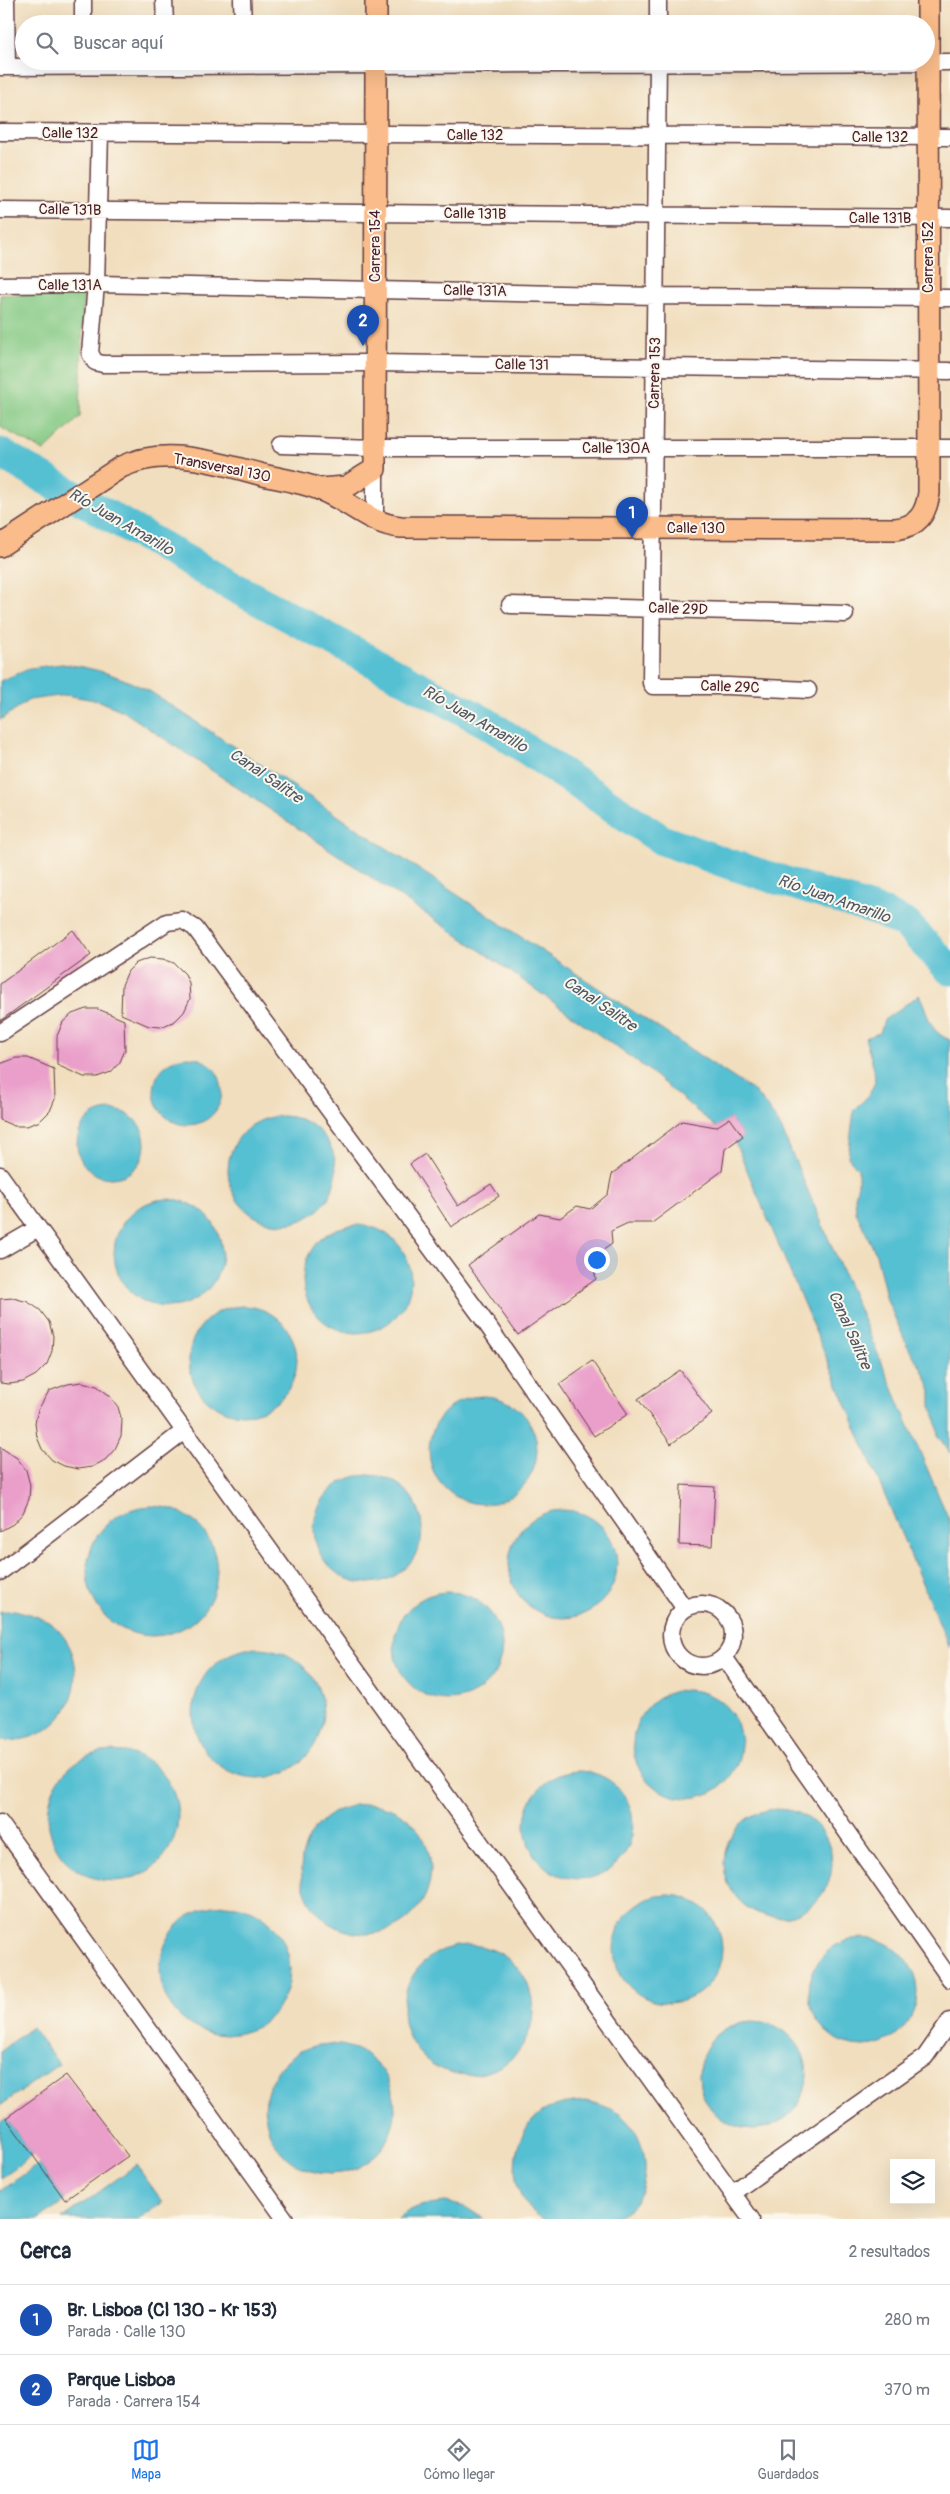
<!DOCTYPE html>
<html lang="es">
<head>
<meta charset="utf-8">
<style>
  body { margin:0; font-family:Pangolin,sans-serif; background:#f2f2f3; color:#1f2937 }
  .controls { position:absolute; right:15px; bottom:15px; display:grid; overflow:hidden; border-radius:0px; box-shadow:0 5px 20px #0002 }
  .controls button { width:45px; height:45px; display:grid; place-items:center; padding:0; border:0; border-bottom:1px solid #e0e1e3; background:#fff; color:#1f2937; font:25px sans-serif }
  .you { position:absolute; left:596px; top:1259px; width:18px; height:18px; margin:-12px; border:4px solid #fff; border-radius:50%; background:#1a73e8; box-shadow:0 0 0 8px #1a73e833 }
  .badge { display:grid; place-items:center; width:32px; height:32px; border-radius:50%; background:#1a73e8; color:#fff; font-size:16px; font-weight:700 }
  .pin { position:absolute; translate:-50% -41px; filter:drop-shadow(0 1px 2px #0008) }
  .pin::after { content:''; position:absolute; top:26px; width:18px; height:15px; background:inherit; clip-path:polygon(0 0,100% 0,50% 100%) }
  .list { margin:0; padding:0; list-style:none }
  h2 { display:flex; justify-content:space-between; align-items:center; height:65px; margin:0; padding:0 20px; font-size:21px }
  h2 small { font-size:16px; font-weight:400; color:#747a83 }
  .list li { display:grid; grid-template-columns:32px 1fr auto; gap:15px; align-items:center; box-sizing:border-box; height:70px; padding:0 20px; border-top:1px solid #e0e1e3 }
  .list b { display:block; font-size:19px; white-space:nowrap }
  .list p { margin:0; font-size:16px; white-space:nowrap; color:#747a83 }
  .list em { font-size:16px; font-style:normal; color:#747a83 }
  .icon { flex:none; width:28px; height:28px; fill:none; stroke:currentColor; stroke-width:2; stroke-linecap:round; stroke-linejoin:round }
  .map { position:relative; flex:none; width:950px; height:2219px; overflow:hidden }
  .search { position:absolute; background:#fff; box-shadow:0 5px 20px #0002; left:15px; right:15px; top:15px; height:55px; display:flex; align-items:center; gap:12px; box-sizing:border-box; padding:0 18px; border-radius:28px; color:#747a83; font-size:19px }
  .sheet { height:205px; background:#fff }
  nav { display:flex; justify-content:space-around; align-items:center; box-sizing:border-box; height:70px; border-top:1px solid #e0e1e3; background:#fff; font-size:14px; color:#747a83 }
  nav a { display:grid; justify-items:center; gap:2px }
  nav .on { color:#1a73e8 }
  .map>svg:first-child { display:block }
  .green { fill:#83c983; stroke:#667457 }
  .water { fill:#57c0d3; stroke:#50707f }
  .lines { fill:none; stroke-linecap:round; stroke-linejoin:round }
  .river { stroke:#57c0d3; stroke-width:31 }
  .building { fill:#ea9fca }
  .minor-casing { stroke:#633c41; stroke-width:19 }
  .major-casing { stroke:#633c41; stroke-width:24 }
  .minor { stroke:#fff; stroke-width:16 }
  .major { stroke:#f9bc8a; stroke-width:21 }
  .labels { text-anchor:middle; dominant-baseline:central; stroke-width:4; stroke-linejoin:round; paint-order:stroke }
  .street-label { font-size:15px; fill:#4a1f2b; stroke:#fbf7ec }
  .water-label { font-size:16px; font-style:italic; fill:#4f5766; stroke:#fbf7ec }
</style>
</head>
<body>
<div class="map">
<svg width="950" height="2219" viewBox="0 0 950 2219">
  <rect width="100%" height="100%" fill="#fbf7ec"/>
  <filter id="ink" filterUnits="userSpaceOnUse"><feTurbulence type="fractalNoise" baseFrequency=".02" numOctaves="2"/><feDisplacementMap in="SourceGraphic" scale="10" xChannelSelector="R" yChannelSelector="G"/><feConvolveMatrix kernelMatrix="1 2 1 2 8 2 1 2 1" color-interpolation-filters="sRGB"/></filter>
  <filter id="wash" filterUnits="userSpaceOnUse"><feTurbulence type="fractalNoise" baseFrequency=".0096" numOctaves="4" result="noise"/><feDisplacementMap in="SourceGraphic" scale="20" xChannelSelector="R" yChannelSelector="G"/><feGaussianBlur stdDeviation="1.12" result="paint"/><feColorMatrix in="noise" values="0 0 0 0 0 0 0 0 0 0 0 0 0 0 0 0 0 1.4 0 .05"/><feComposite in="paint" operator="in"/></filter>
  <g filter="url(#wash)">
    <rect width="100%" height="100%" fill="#f1debe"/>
    <path class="green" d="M83 294 80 417 44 451 0 427V295Z"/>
    <path class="water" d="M62 664C97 668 120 676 151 692L755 1092 769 1109 781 1128 950 1522V1649L735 1142 743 1136 730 1118 716 1127 647 1069 490 957 123 711 100 701 66 695 29 700 0 720V681L31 668Z
      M919 995C930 1014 926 1030 950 1040V1453L938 1436 936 1419 931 1406V1391L925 1375 907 1345 887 1300 876 1254 856 1212 855 1197 858 1184V1169L848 1157 854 1110 869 1095 875 1082 874 1068 865 1038 880 1033 884 1020Z
      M154 1091a34 34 0 1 1 68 0a34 34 0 1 1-68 0Z
      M77 1144a34 34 0 1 1 68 0a34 34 0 1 1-68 0Z
      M228 1170a54 54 0 1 1 108 0a54 54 0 1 1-108 0Z
      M114 1253a54 54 0 1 1 108 0a54 54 0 1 1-108 0Z
      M303 1279a54 54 0 1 1 108 0a54 54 0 1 1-108 0Z
      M189 1360a54 54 0 1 1 108 0a54 54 0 1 1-108 0Z
      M429 1450a54 54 0 1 1 108 0a54 54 0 1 1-108 0Z
      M314 1529a54 54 0 1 1 108 0a54 54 0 1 1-108 0Z
      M87 1571a65 65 0 1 1 130 0a65 65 0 1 1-130 0Z
      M509 1564a54 54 0 1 1 108 0a54 54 0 1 1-108 0Z
      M394 1646a54 54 0 1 1 108 0a54 54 0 1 1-108 0Z
      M15 1610C29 1614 43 1617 54 1626 94 1662 76 1728 24 1739 17 1741 8 1740 1 1740L0 1612Z
      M193 1713a65 65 0 1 1 130 0a65 65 0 1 1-130 0Z
      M633 1744a54 54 0 1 1 108 0a54 54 0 1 1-108 0Z
      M48 1816a65 65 0 1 1 130 0a65 65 0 1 1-130 0Z
      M525 1825a54 54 0 1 1 108 0a54 54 0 1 1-108 0Z
      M301 1869a65 65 0 1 1 130 0a65 65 0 1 1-130 0Z
      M724 1863a54 54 0 1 1 108 0a54 54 0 1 1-108 0Z
      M614 1949a54 54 0 1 1 108 0a54 54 0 1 1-108 0Z
      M160 1970a65 65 0 1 1 130 0a65 65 0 1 1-130 0Z
      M809 1992a54 54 0 1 1 108 0a54 54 0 1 1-108 0Z
      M403 2010a65 65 0 1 1 130 0a65 65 0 1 1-130 0Z
      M699 2075a54 54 0 1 1 108 0a54 54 0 1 1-108 0Z
      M32 2027 59 2064 0 2106V2051Z
      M265 2109a65 65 0 1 1 130 0a65 65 0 1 1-130 0Z
      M585 2101C598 2104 612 2107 623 2117 648 2139 654 2183 630 2209 618 2219 604 2219 587 2219 577 2219 549 2219 542 2218 503 2196 509 2132 544 2111 557 2104 570 2102 585 2101Z
      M6 2118 33 2155 0 2178V2123Z
      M39 2164 65 2200 39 2219H0V2191Z
      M136 2165 163 2202 139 2219H62Z
      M445 2202 465 2207 484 2219H398C411 2206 427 2204 445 2202Z"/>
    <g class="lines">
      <path class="river" d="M0 453 215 577 487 723 662 840 729 864 881 912 906 924 950 970"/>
    </g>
    <g id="blocks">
      <path class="building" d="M73 930 91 955 0 1021V984Z
        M150 958 163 959 174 963 185 974 189 983 190 999 184 1012 175 1021 161 1027 149 1026 121 1014 122 985 128 971 136 963Z
        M86 1009H98L124 1020 125 1050 120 1062 111 1072 97 1077H84L57 1065V1036L63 1022 72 1014Z
        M16 1058H28L54 1069 55 1099 50 1111 40 1121 27 1126H14L0 1120V1064Z
        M730 1118 743 1136 725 1149 722 1171 652 1223H628L611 1231 612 1244 592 1258 596 1279 518 1335 468 1265 539 1214 560 1218 577 1206 590 1209 608 1194 612 1174 682 1121 716 1127Z
        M425 1154 458 1206 491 1184 499 1196 451 1227 410 1164Z
        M13 1298 28 1302 40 1310 49 1322 53 1336 52 1351 47 1364 36 1375 23 1382 9 1384 0 1383V1299Z
        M592 1361 628 1414 594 1436 559 1384Z
        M680 1370 712 1414 671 1444 638 1399Z
        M82 1382 97 1386 109 1395 118 1407 122 1421 121 1436 115 1449 105 1460 92 1467 78 1469 64 1466 52 1460 42 1449 37 1437 35 1423 38 1410 49 1391 68 1384Z
        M0 1447 17 1458 26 1470 30 1485 29 1499 23 1513 13 1524 0 1531Z
        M681 1485 715 1487 712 1546 679 1545Z
        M66 2075 128 2156 65 2200 6 2118Z"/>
    </g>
  </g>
  <g filter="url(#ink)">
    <use href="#blocks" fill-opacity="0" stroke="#633c41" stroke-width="1"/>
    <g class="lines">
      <g class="minor-casing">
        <path id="minor" d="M6 0 7 67
          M83 0V24
          M164 0 165 24
          M242 0 243 24
          M658 24V0
          M658 61 651 683 653 686H728L808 690
          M0 67 950 62
          M0 132 950 137
          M100 133 96 284 90 353 95 362 103 364 375 363 950 371
          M0 210 950 218
          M0 285 96 284 656 296 950 298
          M281 445 375 448H950
          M375 520V469
          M510 605 845 614
          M0 1033 167 922 182 920 195 928 481 1316 685 1609
          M0 1175 751 2219
          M0 1250 38 1228
          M0 1572 184 1431
          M671 1635a31 31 0 1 1 62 0a31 31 0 1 1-62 0Z
          M724 1657 950 1979
          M0 1823 285 2219
          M732 2193 925 2057 950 2021"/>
      </g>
      <g class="major-casing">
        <path id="major" d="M376 24V0
          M319 489 346 487 375 469 376 61
          M0 546 121 467C166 445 217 463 263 475 281 479 301 482 319 489 348 500 369 524 401 527L896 529C918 526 926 514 929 493L928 0"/>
      </g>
      <use href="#minor" class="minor"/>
      <use href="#major" class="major"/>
    </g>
  </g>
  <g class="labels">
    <g class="street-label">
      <text x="70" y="133">Calle 132</text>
      <text x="475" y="135">Calle 132</text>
      <text x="880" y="137">Calle 132</text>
      <text transform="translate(70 210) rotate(1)">Calle 131B</text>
      <text transform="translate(475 214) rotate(1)">Calle 131B</text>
      <text x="880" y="218">Calle 131B</text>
      <text transform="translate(375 246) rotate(-90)">Carrera 154</text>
      <text transform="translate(928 257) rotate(-90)">Carrera 152</text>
      <text x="70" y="285">Calle 131A</text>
      <text transform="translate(475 291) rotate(1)">Calle 131A</text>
      <text transform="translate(522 365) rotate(1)">Calle 131</text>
      <text transform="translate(655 373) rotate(-89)">Carrera 153</text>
      <text x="616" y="448">Calle 130A</text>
      <text transform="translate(222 468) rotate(11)">Transversal 130</text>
      <text x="696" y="528">Calle 130</text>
      <text transform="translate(678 609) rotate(2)">Calle 29D</text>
      <text transform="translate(730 687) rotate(2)">Calle 29C</text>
    </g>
    <g class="water-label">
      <text transform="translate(121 522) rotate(30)">Río Juan Amarillo</text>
      <text transform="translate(475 719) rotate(30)">Río Juan Amarillo</text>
      <text transform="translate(266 776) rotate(34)">Canal Salitre</text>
      <text transform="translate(834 899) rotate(19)">Río Juan Amarillo</text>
      <text transform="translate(600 1004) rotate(34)">Canal Salitre</text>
      <text transform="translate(850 1330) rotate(66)">Canal Salitre</text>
    </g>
  </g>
</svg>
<div class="controls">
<button><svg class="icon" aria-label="layers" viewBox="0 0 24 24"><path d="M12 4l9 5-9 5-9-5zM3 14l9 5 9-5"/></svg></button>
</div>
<div class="you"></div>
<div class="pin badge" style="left:632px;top:538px;background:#1a4fb4">1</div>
<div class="pin badge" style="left:363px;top:346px;background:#1a4fb4">2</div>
<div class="search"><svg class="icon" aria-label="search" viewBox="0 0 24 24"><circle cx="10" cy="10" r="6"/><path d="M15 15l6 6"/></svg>Buscar aquí</div>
</div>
<section class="sheet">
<h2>Cerca<small>2 resultados</small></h2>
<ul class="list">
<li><span class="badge" style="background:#1a4fb4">1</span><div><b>Br. Lisboa (Cl 130 - Kr 153)</b><p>Parada · Calle 130</p></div><em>280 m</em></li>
<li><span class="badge" style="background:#1a4fb4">2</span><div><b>Parque Lisboa</b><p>Parada · Carrera 154</p></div><em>370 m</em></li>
</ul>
</section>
<nav>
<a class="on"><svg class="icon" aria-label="map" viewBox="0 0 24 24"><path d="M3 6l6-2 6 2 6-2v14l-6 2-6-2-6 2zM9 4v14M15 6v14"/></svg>Mapa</a>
<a><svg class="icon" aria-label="directions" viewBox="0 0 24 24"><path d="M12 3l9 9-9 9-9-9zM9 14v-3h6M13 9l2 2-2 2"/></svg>Cómo llegar</a>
<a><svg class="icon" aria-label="saved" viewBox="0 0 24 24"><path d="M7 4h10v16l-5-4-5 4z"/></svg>Guardados</a>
</nav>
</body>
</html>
